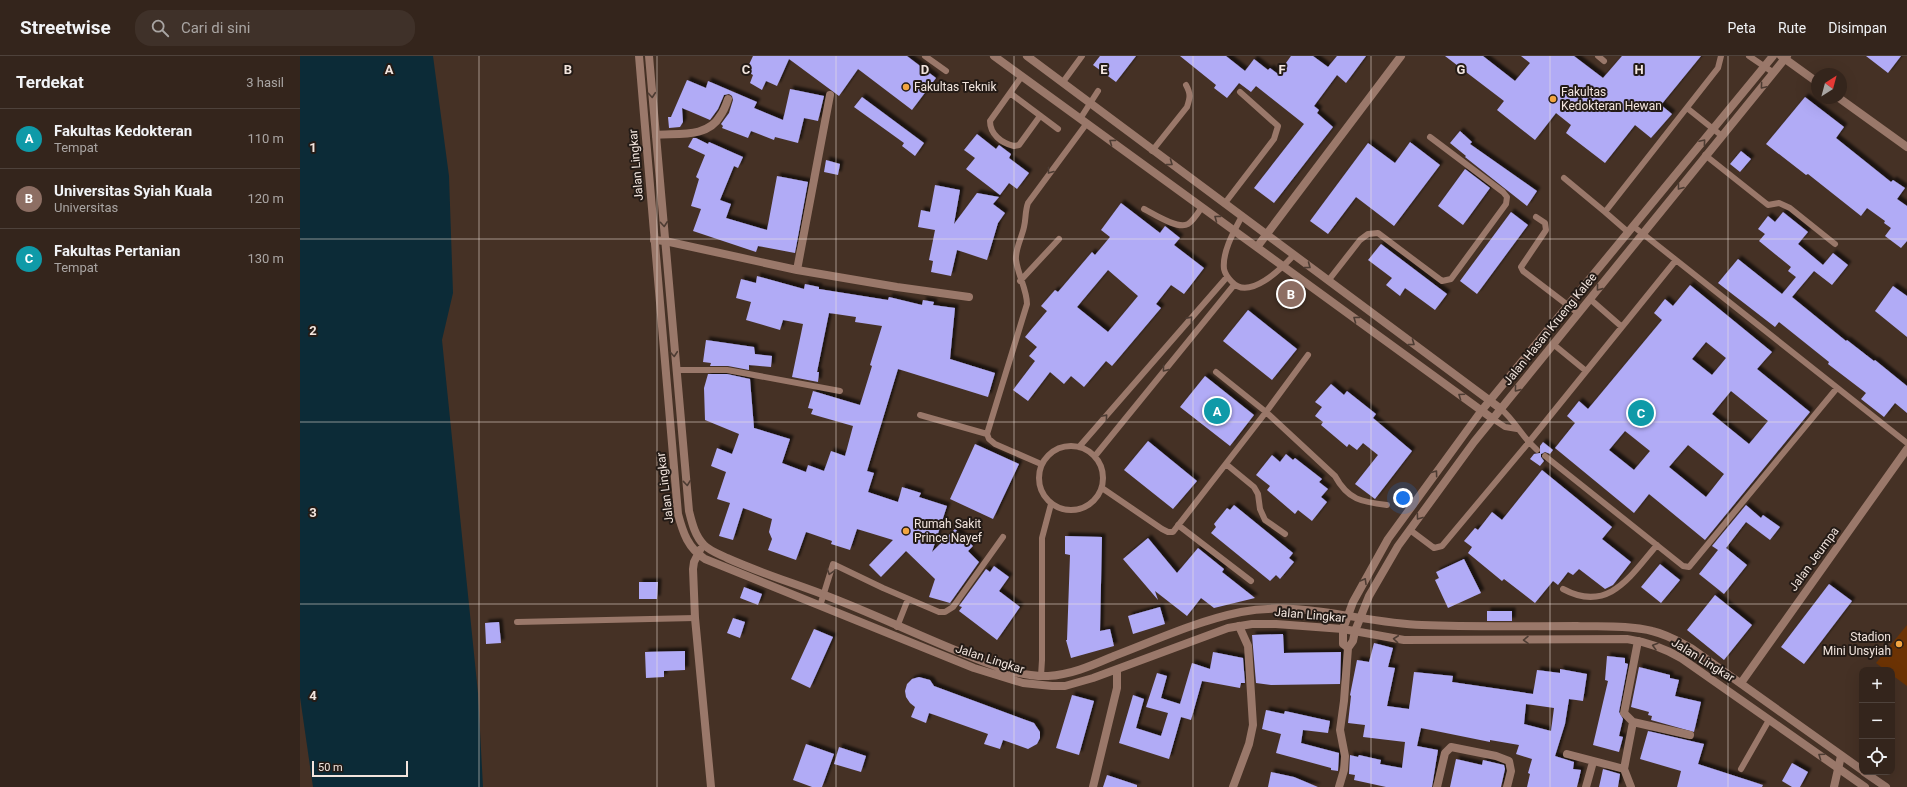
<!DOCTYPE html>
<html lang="id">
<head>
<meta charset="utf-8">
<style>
  body { margin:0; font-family:Roboto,sans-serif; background:#3f3129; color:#f1f3f6 }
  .controls { position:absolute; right:12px; bottom:12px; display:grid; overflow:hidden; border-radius:8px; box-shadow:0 4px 16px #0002 }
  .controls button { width:36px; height:36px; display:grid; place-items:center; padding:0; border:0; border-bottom:1px solid #4e423b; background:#34251c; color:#f1f3f6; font:20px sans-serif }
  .compass { position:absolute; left:1511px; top:12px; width:36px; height:36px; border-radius:50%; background:#34251c; box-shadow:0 4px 16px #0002; rotate:36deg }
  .scale { position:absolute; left:12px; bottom:10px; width:96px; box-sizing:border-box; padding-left:4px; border:2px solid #f2e5de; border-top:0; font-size:11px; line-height:14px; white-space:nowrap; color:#f2e5de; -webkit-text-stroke:3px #241b16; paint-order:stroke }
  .you { position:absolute; left:1103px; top:442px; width:14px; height:14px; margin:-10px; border:3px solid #fff; border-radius:50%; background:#1a73e8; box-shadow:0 0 0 6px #1a73e833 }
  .badge { display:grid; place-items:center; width:26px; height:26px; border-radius:50%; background:#d93025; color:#fff; font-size:13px; font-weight:700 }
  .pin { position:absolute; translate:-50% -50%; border:2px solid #fff; box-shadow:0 1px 4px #0006 }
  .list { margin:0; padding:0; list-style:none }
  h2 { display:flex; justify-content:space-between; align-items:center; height:52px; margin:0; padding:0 16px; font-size:17px }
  h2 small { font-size:13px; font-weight:400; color:#a9a5a3 }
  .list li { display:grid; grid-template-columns:26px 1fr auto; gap:12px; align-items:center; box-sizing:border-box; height:60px; padding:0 16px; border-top:1px solid #4e423b }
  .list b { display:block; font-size:15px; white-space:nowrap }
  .list p { margin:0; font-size:13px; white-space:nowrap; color:#a9a5a3 }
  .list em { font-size:13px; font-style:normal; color:#a9a5a3 }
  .icon { flex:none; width:22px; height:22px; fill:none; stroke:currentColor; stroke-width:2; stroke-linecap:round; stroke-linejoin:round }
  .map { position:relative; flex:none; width:1607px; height:731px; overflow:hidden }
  header { display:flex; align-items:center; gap:24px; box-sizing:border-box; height:56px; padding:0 20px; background:#34251c; border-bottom:1px solid #4e423b }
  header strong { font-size:19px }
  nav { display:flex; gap:22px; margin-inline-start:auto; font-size:14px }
  .search { width:280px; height:36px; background:#3f3129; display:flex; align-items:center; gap:10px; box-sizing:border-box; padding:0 14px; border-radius:16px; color:#a9a5a3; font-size:15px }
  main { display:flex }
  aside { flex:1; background:#34251c }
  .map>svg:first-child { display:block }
  .green { fill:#6c3304 }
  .water { fill:#0c2b37 }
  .building { fill:#b1abf6; fill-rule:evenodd; filter:url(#shadow) }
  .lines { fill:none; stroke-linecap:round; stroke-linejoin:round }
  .service { stroke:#9a786a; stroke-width:6 }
  .minor { stroke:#9a786a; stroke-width:8 }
  .tertiary { stroke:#9a786a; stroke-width:8 }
  .oneway { stroke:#4d3c33 }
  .grid { fill:none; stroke:#f2e5de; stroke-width:1; stroke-opacity:0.55 }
  .poi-dot { fill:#f2a541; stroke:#241b16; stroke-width:1.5 }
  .labels { text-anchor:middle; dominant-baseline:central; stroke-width:4; stroke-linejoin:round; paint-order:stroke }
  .poi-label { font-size:12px; fill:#f2e5de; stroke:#241b16; text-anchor:start }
  .street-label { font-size:12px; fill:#f2e5de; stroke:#241b16 }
  .grid-label { font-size:13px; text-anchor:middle; font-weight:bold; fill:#f2e5de; stroke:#241b16; stroke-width:4; stroke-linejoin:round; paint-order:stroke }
</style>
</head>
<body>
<header>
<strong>Streetwise</strong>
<div class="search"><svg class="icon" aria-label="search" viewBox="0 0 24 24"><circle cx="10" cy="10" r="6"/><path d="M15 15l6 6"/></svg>Cari di sini</div>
<nav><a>Peta</a><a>Rute</a><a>Disimpan</a></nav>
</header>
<main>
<aside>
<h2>Terdekat<small>3 hasil</small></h2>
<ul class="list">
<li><span class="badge" style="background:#0f9aa8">A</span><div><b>Fakultas Kedokteran</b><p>Tempat</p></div><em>110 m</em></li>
<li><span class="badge" style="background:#8d6e63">B</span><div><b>Universitas Syiah Kuala</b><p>Universitas</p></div><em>120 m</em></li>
<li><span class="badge" style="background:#0f9aa8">C</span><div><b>Fakultas Pertanian</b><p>Tempat</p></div><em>130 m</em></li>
</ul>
</aside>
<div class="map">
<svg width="1607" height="731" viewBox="0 0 1607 731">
  <defs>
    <filter id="shadow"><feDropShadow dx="3.5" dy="-3.5" stdDeviation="1" flood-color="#0009"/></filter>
  </defs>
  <rect width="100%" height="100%" fill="#453125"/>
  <path class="green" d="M1607 569V630L1592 619V614H1585L1576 607Z"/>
  <path class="water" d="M0 0H133L149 120 153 237 142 284 178 637 183 731H13L0 641Z"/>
  <path class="building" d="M453 0H607L636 22 612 54 558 13 539 40 489 3 477 30 466 25 462 34 450 27 453 19 446 15Z
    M800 0H836L816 26 793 9Z
    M880 0H926L945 15 954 3 968 14 970 12 978 18 991 0H1013L1028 11 1037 0H1066L1046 27 1037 19 1014 50 1019 54 1017 57 1033 71 974 147 954 132 1004 68 956 30 951 36 939 27 927 42 914 32 916 29Z
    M1145 0H1183L1215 25 1230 7 1221 0H1274L1303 22 1322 0H1401L1361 49 1372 58 1351 82 1335 69 1305 107 1266 77 1271 69 1256 57 1235 84 1197 54 1204 45Z
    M1566 0H1601L1588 17Z
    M387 24 406 32 408 25 457 46 454 52 483 64 490 33 524 40 518 65 504 62 498 87 475 81 474 84 451 75 448 82 422 72 423 70 421 68 429 57 433 44 432 40 429 38 424 39 418 53 410 64 382 52 383 66 380 71 369 72 368 61H371Z
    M562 41 624 87 615 100 602 90 604 87 554 51Z
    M1505 41 1544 71 1536 82 1591 126 1593 124 1605 132 1597 143 1607 150V185L1601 192 1585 180 1591 172 1584 167 1585 165 1567 152 1561 160 1508 118 1506 119 1466 88Z
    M1160 75 1172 86 1170 88 1237 135 1227 150 1165 101 1166 100 1150 87Z
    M677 78 696 93 699 89 711 98 709 102 729 117 717 133 709 127 700 139 666 113 675 102 664 94Z
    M393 82H396L408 88 409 86 443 101 438 112 434 110 420 144 431 148 426 162 467 174 477 120 508 126 495 197 458 190 456 196 393 175 401 153 391 150 399 123 396 121 405 99 388 91Z
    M1110 86 1140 109 1094 170 1056 141 1028 178 1010 165 1068 87 1095 107Z
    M1441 95 1451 103 1440 116 1430 108Z
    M526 104 540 108 538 119 524 116Z
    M1165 113 1190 132 1163 169 1138 150Z
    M635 129 660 134 654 168 677 137 699 141 693 148 705 157 698 167 687 204 657 194 651 220 631 216 633 205 629 204 635 174 618 171 621 154 630 156Z
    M821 147 860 177 865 170 880 182 874 189 904 212 884 238 871 229 856 248 861 252 812 310 806 305 784 331 771 320 764 328 750 316 728 345 713 334 735 305 729 300 737 291 725 281 747 255 741 250 755 234 758 236 792 196 795 199 810 181 801 174ZM808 214 838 240 808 276 777 251Z
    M1211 156 1228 169 1177 238 1160 225Z
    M1483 156 1508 176 1498 188 1523 209 1533 197 1548 209 1532 229 1514 215 1492 241 1546 285 1547 284 1574 305 1575 304 1607 330V357L1595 347 1584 361 1561 343 1566 337 1528 308 1529 306 1479 266 1475 271 1418 227 1438 203 1482 238 1496 221 1488 215 1491 211 1459 185 1465 178 1458 173 1468 160 1475 166Z
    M1081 188 1147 238 1135 254 1105 232 1100 240 1086 229 1092 222 1068 204Z
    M457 220 504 233 505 228 519 231V233L588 244 589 241 622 249 623 244 634 246 633 249 655 252 650 303 695 317 688 341 598 313 567 415 574 417 568 436 598 446 602 431 621 437 619 441 647 450 632 496 655 473 673 490 668 495 679 506 650 547 629 541 635 523 606 495 581 521 569 509 593 484 557 473 550 494 531 488 532 485 506 476 496 504 468 494 472 483 469 476 472 463 443 452 433 484 419 480 430 447 417 443 426 416 411 410 417 392 432 398 439 378 405 364 404 332 408 318H427L450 323 454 372 490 383 482 407 506 416 508 409 524 415 531 395 545 400 553 370 511 358 513 353 508 352 513 335 560 349 572 310 570 309 582 270 555 266 556 261 529 257 517 316H519L518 326 492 321 503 268 483 264 480 274 446 264 451 246 436 242 441 223 456 227Z
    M1390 229 1472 296 1457 313 1510 356 1405 484 1349 438 1334 457 1255 392 1275 367 1267 360 1279 345 1288 353 1362 264 1354 257 1365 243 1373 250ZM1406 286 1426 302 1412 319 1392 303ZM1431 335 1468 365 1449 388 1412 358ZM1325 375 1350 395 1334 414 1309 394ZM1388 389 1424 418 1406 441 1369 411Z
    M1593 230 1607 240V281L1575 255Z
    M948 254 997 293 972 324 923 285Z
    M406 284 454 291 455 298 472 300 471 311 449 309V314L428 310H410L411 307 403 306Z
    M905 320 954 359 930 390 880 351Z
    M1031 328 1044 339 1047 335 1076 358 1073 362 1112 395 1075 443 1055 428 1078 399 1063 387 1057 394 1049 388 1047 391 1021 369 1023 366 1015 360 1022 351 1015 346Z
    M848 385 897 425 873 453 824 414Z
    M1243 386 1253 394 1250 398 1245 396 1241 398V401L1244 405 1240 410 1230 403 1234 398 1240 397V390Z
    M675 388 719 408 693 463 650 443Z
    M986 398 993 404 995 402 1022 423 1019 426 1028 433 1021 441 1027 446 1012 465 998 454 995 458 967 434 970 430 956 419 972 399 980 406Z
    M1242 414 1312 471 1302 483 1331 506 1313 529 1305 533 1279 513 1273 519 1268 516 1258 529 1253 525 1235 547 1204 523 1202 525 1168 497 1172 491 1164 485 1175 472 1178 474 1192 456 1202 464Z
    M934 449 993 497 989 502 994 506 980 523 976 519 970 525 911 477 916 471 914 468 927 452 930 454Z
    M1446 449 1461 462 1463 459 1480 471 1470 484 1446 466 1426 492 1447 509 1424 538 1399 518 1418 494 1412 490Z
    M765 480 802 481 800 575 810 573 814 590 771 602 766 584H767L770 499 765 498Z
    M848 482 877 517 898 492 924 513 922 516 955 542 914 552 901 542 887 560 855 535 858 544 823 503Z
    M1164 503 1181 537 1148 552 1135 524 1139 522 1136 516Z
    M1360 508 1380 524 1361 547 1341 531Z
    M694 510 709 521 699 535 720 551 697 584 659 555 662 551 659 550 686 513 690 516Z
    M339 526H358L357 543H339Z
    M1529 528 1552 545 1504 608 1481 591Z
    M444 531 462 538 458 549 440 542Z
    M1415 539 1452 569 1424 604 1387 574Z
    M860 551 865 568 833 578 828 560Z
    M1187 555H1212V565H1187Z
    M433 562 445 566 440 582 427 577Z
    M199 566 201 587 186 588 185 567Z
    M514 573 533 581 510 632 491 623Z
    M983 578 984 597 1041 596 1040 628 971 629 956 627 952 579Z
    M1074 587 1093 592 1088 611 1095 612 1087 650 1109 653 1114 616 1153 620 1152 626 1233 638 1237 614 1260 617V613L1287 618 1283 645 1269 643 1265 668 1255 700 1274 706 1273 713 1281 714 1277 731H1227L1230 718 1228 717 1232 703 1216 698 1219 689 1190 684V686L1121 672 1117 690 1138 694 1132 731H1086L1054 724 1055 719 1049 718 1050 699 1058 701 1059 699 1081 704 1080 708 1102 712 1105 686 1063 681 1065 669 1048 667 1051 640 1050 639 1057 604 1069 606ZM1226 648 1254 652 1251 675 1224 668Z
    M385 595V614L364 615V621L346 622 345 596Z
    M913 596 943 602 945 627H941L940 632 902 625 891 664 881 661 869 703 819 687 833 639 844 643 836 672 861 680 868 657 846 651 857 617 867 620 861 642 880 648 892 607 910 613Z
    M1307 600 1325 602V607L1328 608 1319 656 1323 663 1319 680 1323 681 1319 696 1293 689 1308 625 1305 624Z
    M1339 611 1370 619V622L1379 624 1375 640 1401 646 1394 676 1351 664 1352 660 1348 659 1349 656 1331 651Z
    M619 621 630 624 634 630 734 667 740 676V682L737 688 728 693 703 684 700 693 684 688 688 678 629 657 626 667 611 661 615 651 610 647 606 641 605 635 607 628 612 623Z
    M772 639 794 645 779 699 756 692Z
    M966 654 984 658 985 655 1030 665 1028 677 1003 674 1001 687 1039 697 1038 715 1031 714V712L976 697 981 678 962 673Z
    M1348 675 1404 688 1398 708 1463 729 1462 731H1377L1381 715 1340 703Z
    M506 688 534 698 522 731H512L493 724Z
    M539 691 566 700 561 716 534 708Z
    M1156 703 1182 709 1183 704 1204 709 1205 713 1201 731H1150Z
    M1492 707 1508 716 1500 731H1492L1482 725Z
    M1303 713 1320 718 1318 731H1299Z
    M971 716 994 721 1018 731H968Z
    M807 719 837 729V731H803Z"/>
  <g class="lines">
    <path class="service" d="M625 0 646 15
      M1298 0 1304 5
      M1449 0 1474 17
      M722 20 690 65C690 78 701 87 714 90L719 89 740 60
      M763 26 782 0
      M710 37 758 73
      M1387 52 1422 80
      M780 63 798 35
      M852 95 887 51C890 42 891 38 886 29
      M1405 99 1468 149 1479 147 1490 152 1535 188
      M1264 122 1305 156
      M925 147 974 83 978 70 940 36
      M844 153C854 158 878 174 888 168 893 165 898 157 902 151
      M942 160C934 175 922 196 924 213 925 218 928 222 932 226 949 245 982 212 994 199
      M1236 161 1245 167 1246 174 1221 211 1223 215 1278 257
      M1333 170 1607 387
      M1328 176 1305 156 1418 12 1421 0
      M720 225 759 183
      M1028 225 1060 184 1068 178 1078 177 1142 225 1151 223 1206 148 1207 141 1203 136 1130 81
      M1290 243 1322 271
      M1253 288 1286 315
      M376 314H427L540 335
      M916 316 966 356 1035 420C1048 444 1062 446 1087 449
      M1201 353C1212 362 1219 375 1229 386L1376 204
      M620 359 687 378
      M1193 363 1205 371 1217 373
      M739 422a32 32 0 1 1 64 0a32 32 0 1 1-64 0Z
      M779 391 927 221
      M795 400 934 229
      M1245 400 1383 510 1389 511 1537 332
      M741 408 695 388 689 383 687 378 727 248C727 234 718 219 716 204 715 193 722 181 724 171 726 163 725 155 728 147L787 67
      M926 408 954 431 958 438 960 453 965 464 985 478
      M802 432 862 473 868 476H873L966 356 1008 299
      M878 469 951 525
      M1110 474 1134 492 1142 490 1229 386 1237 394
      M1263 533C1309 558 1331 519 1357 489
      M520 550 533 508 583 532 639 556H645L653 551 703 481
      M217 566 395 562
      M597 571 608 543
      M741 620 742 604V482L751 448
      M1441 713 1469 664"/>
    <path class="minor" d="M694 0 1193 363
      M727 0 1201 353
      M1481 0 1517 26
      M1539 42 1607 91
      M356 79C377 77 408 82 420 60 424 55 426 49 428 43
      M354 184 365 185 497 214 597 231 669 241
      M957 191 1101 0
      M497 214 530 39
      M1043 573V588L1048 592
      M1338 585 1324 657 1333 666 1390 679
      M1441 627 1607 393
      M1267 698 1324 713
      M793 731 817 632V614
      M933 731 949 688 953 669 948 590 939 570
      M1039 731 1044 714 1045 700 1040 674 1044 645 1048 592 1053 585 1055 575
      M1137 731 1145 697 1151 691 1196 700 1209 705 1211 715 1207 731
      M1286 731 1293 706
      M1331 731 1324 713 1333 666
      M1534 731 1541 700"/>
    <path class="tertiary" d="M339 0 378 458C383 477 388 492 405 503L674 612 723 627 752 630H765L793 622 928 572 952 568H976L1043 573 1104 584 1327 583C1347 586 1364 592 1381 602L1565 731
      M349 0 389 455C392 467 395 480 404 489 410 495 419 498 427 502 458 516 490 526 522 538 567 555 611 576 655 594 684 606 716 621 748 620 771 619 793 609 814 600 856 584 897 565 941 556 1001 544 1062 567 1122 569 1173 571 1225 570 1277 570 1301 571 1328 569 1352 575 1366 578 1378 585 1391 592L1562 714
      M400 494 394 506 393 513 395 562 411 731
      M1043 573 1053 546 1088 483 1182 354 1473 0
      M1055 575 1069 540 1098 490 1174 386 1487 0
      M1564 716 1586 731"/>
  </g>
  <defs><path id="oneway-chevron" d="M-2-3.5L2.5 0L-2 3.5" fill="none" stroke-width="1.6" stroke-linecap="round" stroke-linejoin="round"/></defs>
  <g class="oneway">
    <use href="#oneway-chevron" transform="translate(1463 30) rotate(130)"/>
    <use href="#oneway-chevron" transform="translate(352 39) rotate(85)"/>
    <use href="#oneway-chevron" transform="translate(812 86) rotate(-144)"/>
    <use href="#oneway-chevron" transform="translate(1403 86) rotate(-50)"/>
    <use href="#oneway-chevron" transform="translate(870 107) rotate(36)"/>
    <use href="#oneway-chevron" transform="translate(750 115) rotate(128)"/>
    <use href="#oneway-chevron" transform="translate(1380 131) rotate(128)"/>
    <use href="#oneway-chevron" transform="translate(917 162) rotate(-143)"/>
    <use href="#oneway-chevron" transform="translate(364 168) rotate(85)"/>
    <use href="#oneway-chevron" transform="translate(1008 210) rotate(37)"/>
    <use href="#oneway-chevron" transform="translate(1299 232) rotate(129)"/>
    <use href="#oneway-chevron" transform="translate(890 263) rotate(-49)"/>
    <use href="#oneway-chevron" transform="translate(1056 263) rotate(-144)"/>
    <use href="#oneway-chevron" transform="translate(1112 287) rotate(36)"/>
    <use href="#oneway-chevron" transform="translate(374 298) rotate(85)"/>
    <use href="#oneway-chevron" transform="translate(865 313) rotate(129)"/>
    <use href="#oneway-chevron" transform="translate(1217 333) rotate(129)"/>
    <use href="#oneway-chevron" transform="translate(1161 340) rotate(-145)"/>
    <use href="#oneway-chevron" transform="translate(805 361) rotate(-49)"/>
    <use href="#oneway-chevron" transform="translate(1135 417) rotate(-54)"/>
    <use href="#oneway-chevron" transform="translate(387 427) rotate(84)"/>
    <use href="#oneway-chevron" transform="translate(1119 461) rotate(126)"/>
    <use href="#oneway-chevron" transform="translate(530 516) rotate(108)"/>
    <use href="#oneway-chevron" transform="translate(1064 525) rotate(-60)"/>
    <use href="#oneway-chevron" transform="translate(1096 583) rotate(-174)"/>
    <use href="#oneway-chevron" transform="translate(1226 584) rotate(179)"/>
    <use href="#oneway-chevron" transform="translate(1355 590) rotate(-164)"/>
    <use href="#oneway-chevron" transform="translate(1521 700) rotate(-145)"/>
  </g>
  <path class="grid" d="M179 0V731M357 0V731M536 0V731M714 0V731M893 0V731M1071 0V731M1250 0V731M1428 0V731M0 183H1607M0 366H1607M0 548H1607"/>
  <g class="poi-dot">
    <circle cx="606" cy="31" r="4"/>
    <circle cx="1253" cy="43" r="4"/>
    <circle cx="606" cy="475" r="4"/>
    <circle cx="1599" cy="588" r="4"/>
  </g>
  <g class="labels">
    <g class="poi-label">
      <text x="614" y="31">Fakultas Teknik</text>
      <text x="1261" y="36">Fakultas<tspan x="1261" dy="14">Kedokteran Hewan</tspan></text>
      <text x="614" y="468">Rumah Sakit<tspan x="614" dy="14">Prince Nayef</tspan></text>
      <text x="1591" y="581" text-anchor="end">Stadion<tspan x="1591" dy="14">Mini Unsyiah</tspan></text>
    </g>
    <g class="street-label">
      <text transform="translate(336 109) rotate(-95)">Jalan Lingkar</text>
      <text transform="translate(1250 273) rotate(-51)">Jalan Hasan Krueng Kalee</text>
      <text transform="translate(365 432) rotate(-97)">Jalan Lingkar</text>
      <text transform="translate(1514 503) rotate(-54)">Jalan Jeumpa</text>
      <text transform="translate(1010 559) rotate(5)">Jalan Lingkar</text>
      <text transform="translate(690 603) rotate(18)">Jalan Lingkar</text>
      <text transform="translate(1403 604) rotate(32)">Jalan Lingkar</text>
    </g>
  </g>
  <g class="grid-label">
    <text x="89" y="18">A</text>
    <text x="268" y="18">B</text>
    <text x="446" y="18">C</text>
    <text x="625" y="18">D</text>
    <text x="804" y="18">E</text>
    <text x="982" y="18">F</text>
    <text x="1161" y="18">G</text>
    <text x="1339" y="18">H</text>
    <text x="13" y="96">1</text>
    <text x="13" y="279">2</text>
    <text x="13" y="461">3</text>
    <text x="13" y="644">4</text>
  </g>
</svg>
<div class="controls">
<button>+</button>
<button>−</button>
<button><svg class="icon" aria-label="locate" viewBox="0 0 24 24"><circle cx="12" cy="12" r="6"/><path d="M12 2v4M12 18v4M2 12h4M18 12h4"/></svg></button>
</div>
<svg class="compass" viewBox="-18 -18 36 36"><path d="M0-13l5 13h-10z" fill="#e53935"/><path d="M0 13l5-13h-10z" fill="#a9a5a3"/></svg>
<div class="scale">50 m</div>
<div class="you"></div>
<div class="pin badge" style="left:917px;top:355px;background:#0f9aa8">A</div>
<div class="pin badge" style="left:991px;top:238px;background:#8d6e63">B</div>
<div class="pin badge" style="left:1341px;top:357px;background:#0f9aa8">C</div>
</div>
</main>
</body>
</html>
